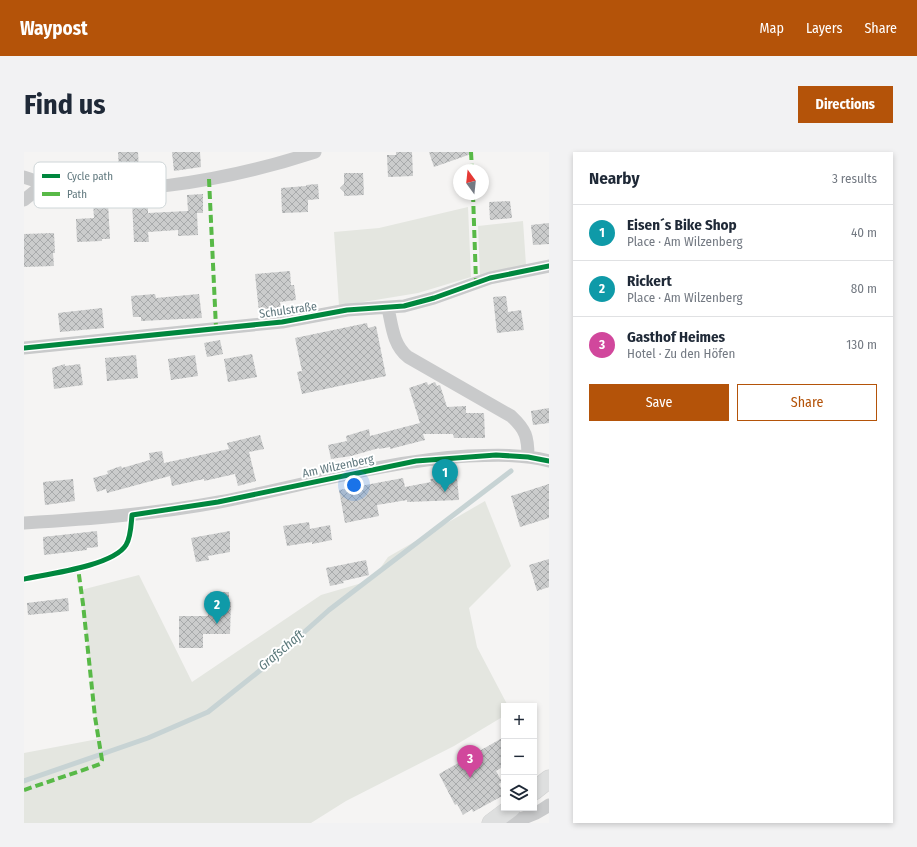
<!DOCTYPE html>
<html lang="en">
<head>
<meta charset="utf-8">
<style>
  body { margin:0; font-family:"Fira Sans Condensed",sans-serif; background:#f2f2f3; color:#1f2937 }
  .controls { position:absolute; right:12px; bottom:12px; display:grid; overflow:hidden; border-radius:0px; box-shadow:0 2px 6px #0003 }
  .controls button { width:36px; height:36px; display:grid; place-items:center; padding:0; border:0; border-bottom:1px solid #e0e1e3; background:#fff; color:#1f2937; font:20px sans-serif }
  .compass { position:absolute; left:429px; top:12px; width:36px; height:36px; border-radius:50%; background:#fff; box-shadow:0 2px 6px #0003; rotate:345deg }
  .you { position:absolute; left:330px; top:333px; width:14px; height:14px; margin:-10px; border:3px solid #fff; border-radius:50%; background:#1a73e8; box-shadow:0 0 0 6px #1a73e833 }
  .badge { display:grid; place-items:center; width:26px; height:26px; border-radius:50%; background:#b45309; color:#fff; font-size:13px; font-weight:700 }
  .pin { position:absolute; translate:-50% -33px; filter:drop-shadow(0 1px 2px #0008) }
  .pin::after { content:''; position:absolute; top:21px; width:14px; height:12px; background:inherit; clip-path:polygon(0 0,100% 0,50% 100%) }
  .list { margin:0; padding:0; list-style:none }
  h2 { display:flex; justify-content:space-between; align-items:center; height:52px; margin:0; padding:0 16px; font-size:17px }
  h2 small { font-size:13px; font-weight:400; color:#747a83 }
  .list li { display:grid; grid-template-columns:26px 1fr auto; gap:12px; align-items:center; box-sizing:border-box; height:56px; padding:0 16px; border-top:1px solid #e0e1e3 }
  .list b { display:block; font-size:15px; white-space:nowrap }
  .list p { margin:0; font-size:13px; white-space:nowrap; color:#747a83 }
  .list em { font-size:13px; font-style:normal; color:#747a83 }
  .actions { display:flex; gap:8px; padding:12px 16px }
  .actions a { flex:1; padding:9px 0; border:1px solid #b45309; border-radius:0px; text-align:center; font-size:14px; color:#b45309 }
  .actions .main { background:#b45309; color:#fff }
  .icon { flex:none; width:22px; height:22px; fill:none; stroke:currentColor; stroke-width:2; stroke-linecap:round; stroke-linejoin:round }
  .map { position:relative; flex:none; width:525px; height:671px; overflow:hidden; border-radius:0px }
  header { display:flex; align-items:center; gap:24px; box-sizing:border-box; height:56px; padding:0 20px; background:#b45309; color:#fff }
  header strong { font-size:19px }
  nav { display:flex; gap:22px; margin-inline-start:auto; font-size:14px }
  .intro { display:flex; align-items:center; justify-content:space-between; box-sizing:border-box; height:96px; padding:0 24px }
  h1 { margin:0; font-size:28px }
  .button { padding:10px 18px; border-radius:0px; background:#b45309; color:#fff; font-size:14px; font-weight:700 }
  main { display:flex; gap:24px; padding:0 24px }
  aside { flex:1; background:#fff; border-radius:0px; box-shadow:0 2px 6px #0003 }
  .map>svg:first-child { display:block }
  .green { fill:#e4e6e0 }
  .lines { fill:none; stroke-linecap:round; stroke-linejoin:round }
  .stream { stroke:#c7d3d4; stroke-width:5 }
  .building { fill:url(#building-cross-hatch) }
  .secondary-casing { stroke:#d0d1d1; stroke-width:19 }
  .street { stroke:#c9cacb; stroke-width:13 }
  .secondary { stroke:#dedfdf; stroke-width:18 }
  .quiet { stroke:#58b947; stroke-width:4; stroke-dasharray:8 4; stroke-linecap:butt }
  .cycleway-casing { stroke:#fff; stroke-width:8 }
  .cycleway { stroke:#00873e; stroke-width:5 }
  .labels { text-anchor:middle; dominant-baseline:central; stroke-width:4; stroke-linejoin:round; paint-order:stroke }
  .street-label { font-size:12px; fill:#60787e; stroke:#fff }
  .water-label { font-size:13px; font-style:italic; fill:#5a787a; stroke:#fff }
  .key { fill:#fff; stroke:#cfd6d8; stroke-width:1 }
  .key-label { font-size:11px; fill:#60787e }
</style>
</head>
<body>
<header>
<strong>Waypost</strong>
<nav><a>Map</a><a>Layers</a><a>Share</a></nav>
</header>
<div class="intro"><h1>Find us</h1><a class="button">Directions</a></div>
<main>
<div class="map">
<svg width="525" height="671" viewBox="0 0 525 671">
  <defs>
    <pattern id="building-cross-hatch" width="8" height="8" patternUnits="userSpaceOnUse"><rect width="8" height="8" fill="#cbcccc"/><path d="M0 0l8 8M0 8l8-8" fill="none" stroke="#a8aaab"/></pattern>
  </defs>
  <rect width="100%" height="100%" fill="#f5f4f3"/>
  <path class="green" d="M444 55 447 125 394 141 315 154 310 80 355 76Z
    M499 69 502 113 456 124 454 74Z
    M461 349 487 414 445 456 453 495 484 554H480V564L430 594 322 649 287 671H0V601L74 587 57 438 115 423 168 530 297 443 348 428 364 405Z"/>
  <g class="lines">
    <path class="stream" d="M0 629 124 586 184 560 249 508 305 458 487 319"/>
  </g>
  <path class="building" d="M94 0H114L115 18 95 19Z
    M148 0H176L177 15 150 19Z
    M372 0H388L389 24 364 25 363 3H372Z
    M405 0H447V2L410 15Z
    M320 21H339L340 43 320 44V40L316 36 320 32Z
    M294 32 295 47 284 48V60L258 61 257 36 282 34V33Z
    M179 42V61H173L174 83 154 84V78L124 80 125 90H110L108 49 124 48V61L164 59 163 43Z
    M486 49 488 66 466 68 465 50Z
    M69 51H84L86 87H78V89L53 90 52 67 70 66Z
    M525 71V92L509 93 507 73Z
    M30 81 31 101H29L30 114 0 115V82Z
    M266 119 267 133H270L272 148 256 150 257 158 235 160 231 122Z
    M131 142 132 146 175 142 178 166 117 169V165H109L107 144Z
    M482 144 484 160 497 158 500 178 473 181 469 145Z
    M78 156 80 176 36 180 34 161Z
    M343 171 344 176 352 174 362 224 278 242 273 220 278 219 271 186Z
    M196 188 199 202 183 205 180 191Z
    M228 202 233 225 204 230 200 207Z
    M112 203 114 226 83 229 81 206Z
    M171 203 174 224 147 228 144 207Z
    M41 212V214L56 212 59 233 30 237 28 216Z
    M403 230 404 233 411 230 413 234 416 233 423 255 442 254V261H460L461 286H430L429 282H399L401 288 366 297V295L355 297V296L327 304 307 307 304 293 323 289 322 284 345 277 346 284 396 271 385 236Z
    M525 256V271L509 273 507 259Z
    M236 283 240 297 225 300 232 329 214 334 211 322 180 329V327L148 334 146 324 83 341 82 337 73 340 69 326 84 322 83 319 97 314 98 316 126 308 125 301 138 299 140 311 205 297 203 291Z
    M433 325 435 348 383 350V348L353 353 355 364 321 371 315 338 379 326 381 335 407 330 406 327Z
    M49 327 51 349 21 353 19 330Z
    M525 332V366L496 375 487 344Z
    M285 370 286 377 306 373 308 388 288 392V390L263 394 259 374Z
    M73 379 74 395 63 396V398L20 403 19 385Z
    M206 379V400L184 404 185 408 172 410 167 386Z
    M525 407V435L513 439 505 413Z
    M342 408 345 423 319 429 320 431 306 434 302 416Z
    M186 440H205V450H207L206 482H179V496H155V464H184V450H186Z
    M44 446 45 459 4 463 3 451Z
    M480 585V614L472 619 478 630 475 632 480 643 449 660 448 657 439 663 433 652 431 653 415 622Z"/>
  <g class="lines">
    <g class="secondary-casing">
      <path id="secondary" d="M510 639 525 627
        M467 671 487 656"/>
    </g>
    <path class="street" d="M0 25C80 54 212 26 291 0
      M0 48 20 32
      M364 156C368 174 369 193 384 205L487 264C502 278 504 285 504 305
      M0 196 258 170 323 158 380 154 410 146 466 126 525 114
      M0 371C65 367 131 362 195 350 278 334 359 309 444 304 471 303 499 302 525 309
      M470 669C493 669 507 666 525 653"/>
    <use href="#secondary" class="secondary"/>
    <path class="quiet" d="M447 0 448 18
      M185 27 192 176
      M449 42 452 130
      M0 638 68 615 76 612 78 608 71 565 59 452 54 416"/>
    <g class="cycleway-casing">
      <path id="cycleway" d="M0 196 258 170 323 158 380 154 410 146 466 126 525 114
        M0 427C24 422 89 414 102 393 107 385 107 373 108 363L194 350 392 309 472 303 504 305 525 309"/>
    </g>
    <use href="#cycleway" class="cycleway"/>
  </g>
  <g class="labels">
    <g class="street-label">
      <text transform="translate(264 158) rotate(-8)">Schulstraße</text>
      <text transform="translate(314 314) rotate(-12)">Am Wilzenberg</text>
    </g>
    <g class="water-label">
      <text transform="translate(257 498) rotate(-40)">Grafschaft</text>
    </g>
  </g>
  <rect x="10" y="10" width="132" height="46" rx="6" class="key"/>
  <rect x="18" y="22" width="18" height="4" fill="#00873e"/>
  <rect x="18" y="40" width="18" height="4" fill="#58b947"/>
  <g class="key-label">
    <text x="43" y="28">Cycle path</text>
    <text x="43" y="46">Path</text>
  </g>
</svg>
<div class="controls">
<button>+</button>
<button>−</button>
<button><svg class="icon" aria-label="layers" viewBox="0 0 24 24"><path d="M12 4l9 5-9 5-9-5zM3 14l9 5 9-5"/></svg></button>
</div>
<svg class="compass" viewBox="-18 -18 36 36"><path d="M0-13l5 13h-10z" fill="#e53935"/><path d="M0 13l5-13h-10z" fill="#747a83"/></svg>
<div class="you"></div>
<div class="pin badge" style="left:421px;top:340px;background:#0f9aa8">1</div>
<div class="pin badge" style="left:193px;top:472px;background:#0f9aa8">2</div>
<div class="pin badge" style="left:446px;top:626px;background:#d1479c">3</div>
</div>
<aside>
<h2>Nearby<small>3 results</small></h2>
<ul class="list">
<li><span class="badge" style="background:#0f9aa8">1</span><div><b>Eisen´s Bike Shop</b><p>Place · Am Wilzenberg</p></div><em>40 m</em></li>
<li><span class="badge" style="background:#0f9aa8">2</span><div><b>Rickert</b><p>Place · Am Wilzenberg</p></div><em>80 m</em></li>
<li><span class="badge" style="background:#d1479c">3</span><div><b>Gasthof Heimes</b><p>Hotel · Zu den Höfen</p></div><em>130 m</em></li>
</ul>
<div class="actions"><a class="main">Save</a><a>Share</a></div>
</aside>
</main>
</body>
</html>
